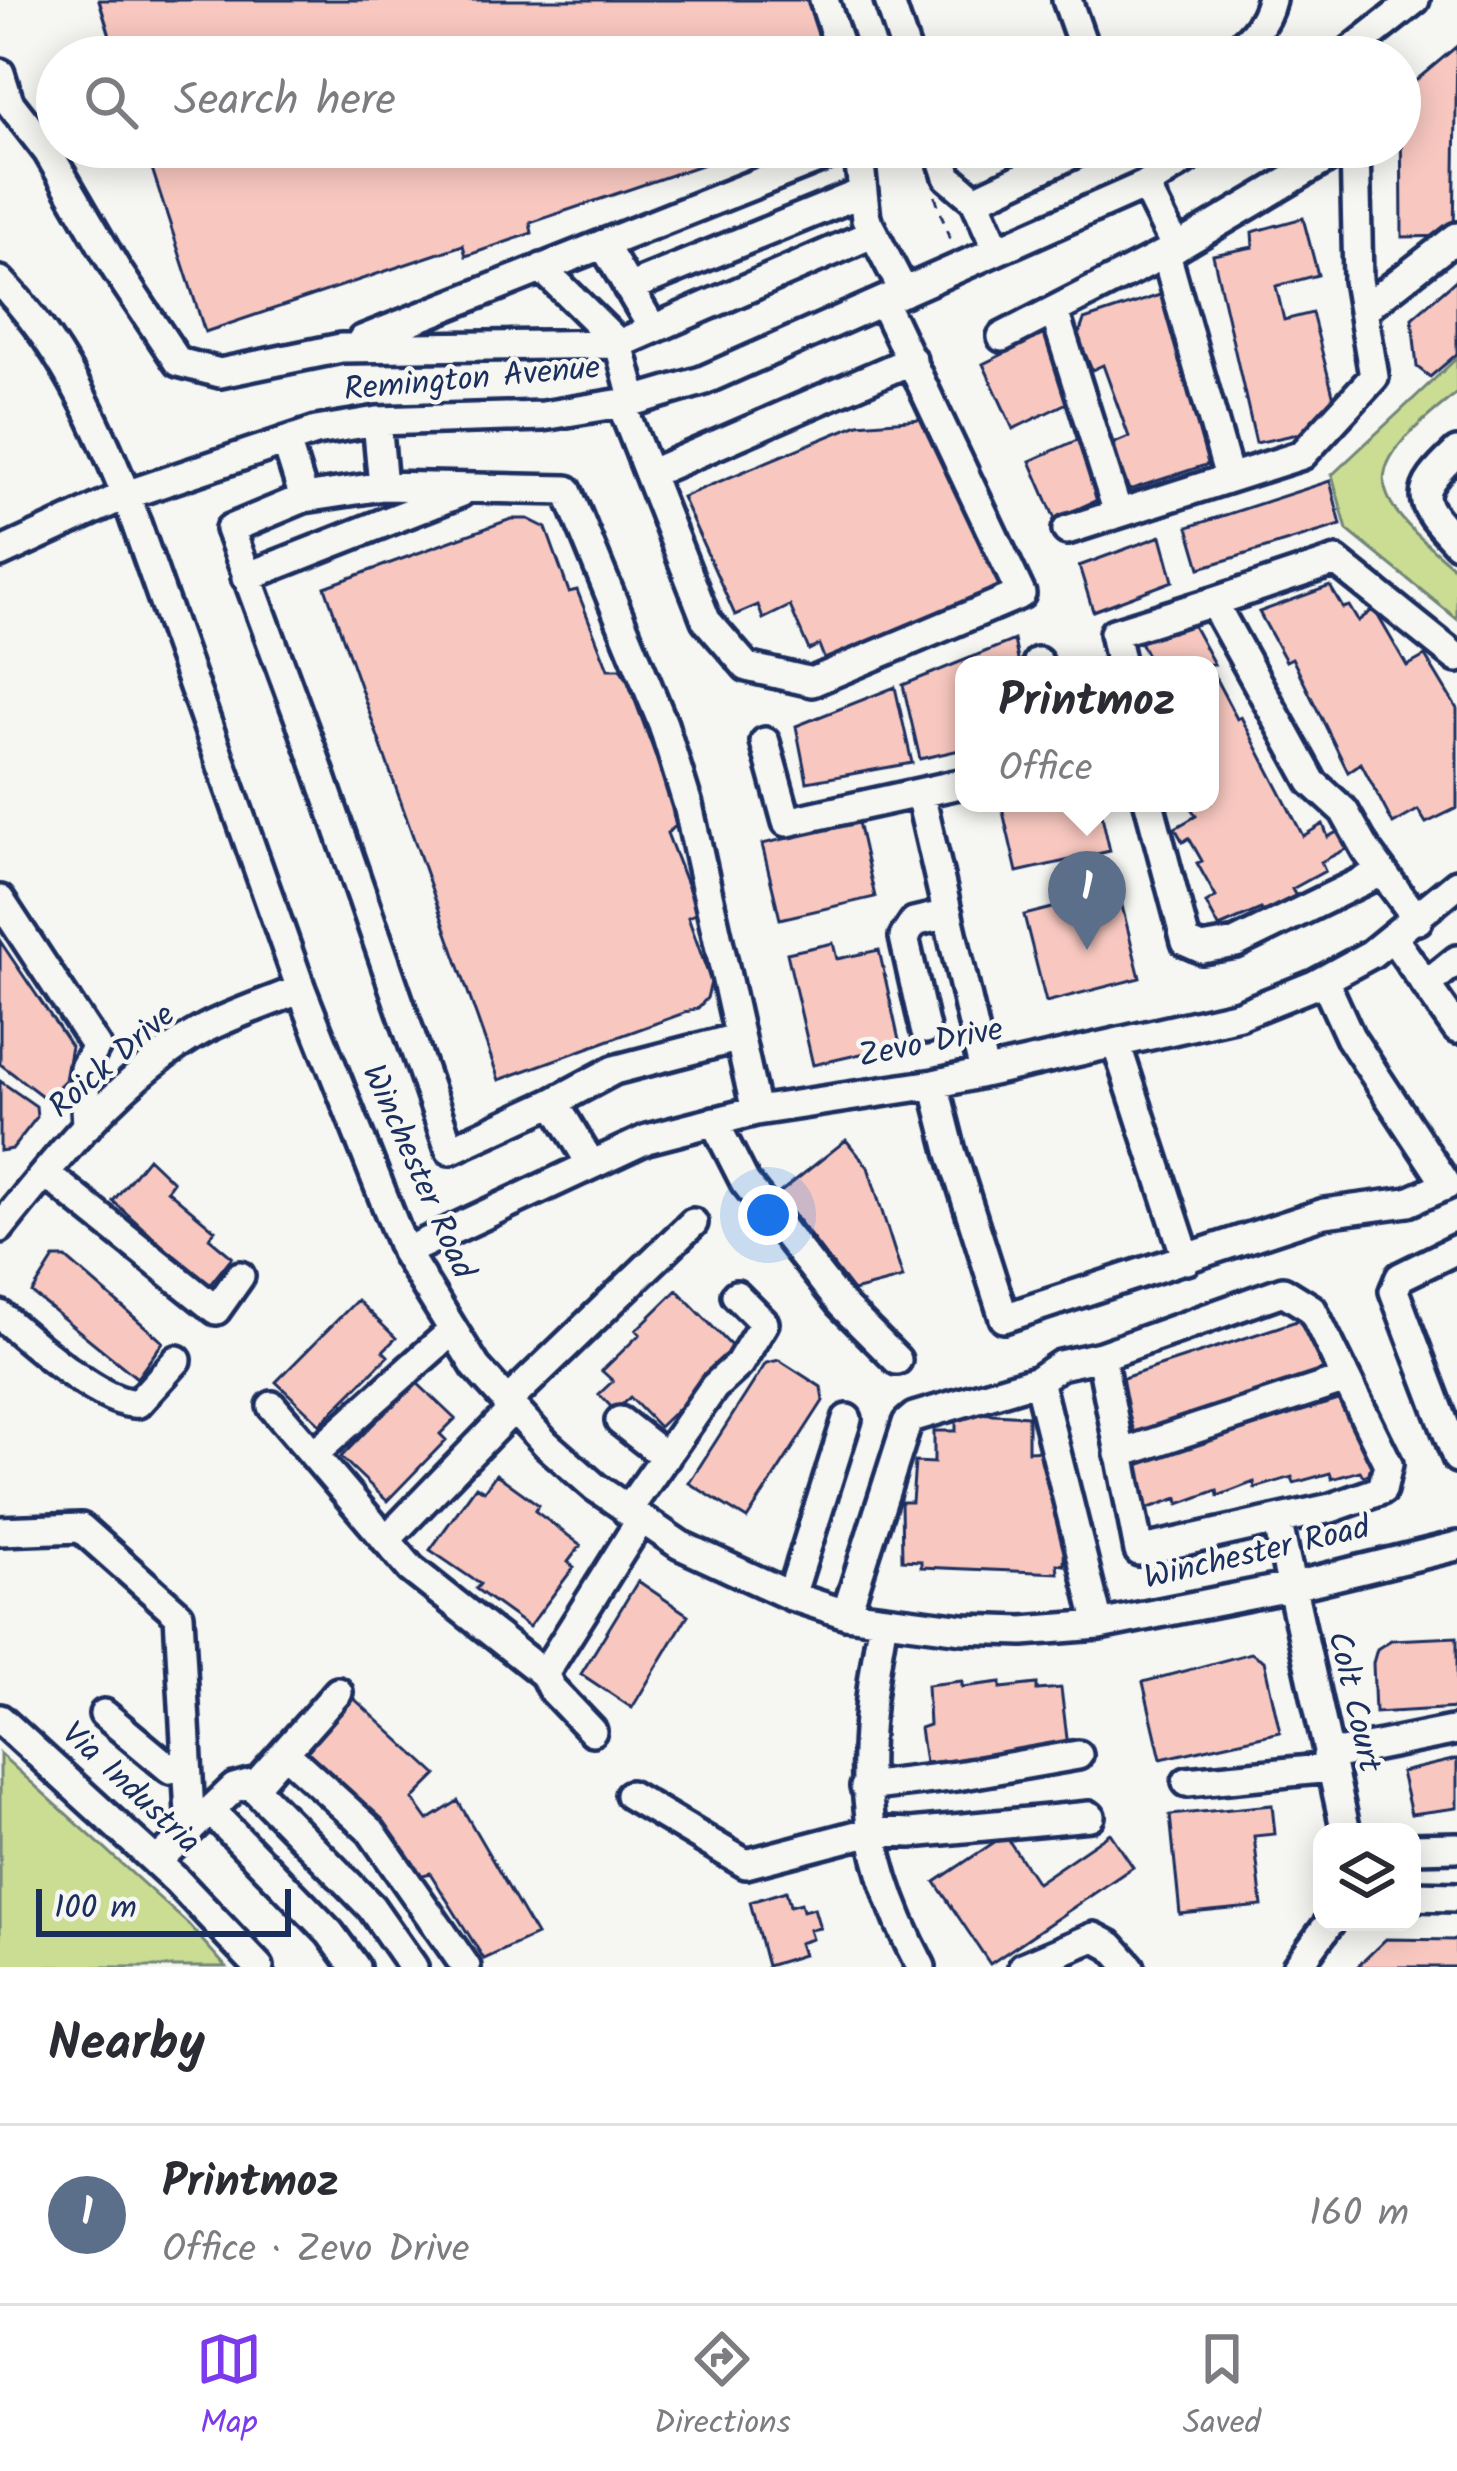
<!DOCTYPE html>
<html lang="en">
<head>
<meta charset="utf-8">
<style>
  body { margin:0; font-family:Kalam,sans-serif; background:#f2f2f3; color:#2b2b33 }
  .controls { position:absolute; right:36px; bottom:36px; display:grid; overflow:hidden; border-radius:24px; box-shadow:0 6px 30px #0003 }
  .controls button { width:108px; height:108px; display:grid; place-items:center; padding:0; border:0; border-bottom:3px solid #e1e1e2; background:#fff; color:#2b2b33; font:60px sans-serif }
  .scale { position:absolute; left:36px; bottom:30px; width:255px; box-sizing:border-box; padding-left:12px; border:6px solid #1b2f5e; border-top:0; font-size:33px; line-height:42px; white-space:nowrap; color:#1b2f5e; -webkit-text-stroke:9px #f6f6f2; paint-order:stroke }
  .you { position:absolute; left:768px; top:1215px; width:42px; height:42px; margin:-30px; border:9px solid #fff; border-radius:50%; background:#1a73e8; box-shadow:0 0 0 18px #1a73e833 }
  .badge { display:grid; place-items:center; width:78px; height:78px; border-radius:50%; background:#7c3aed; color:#fff; font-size:39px; font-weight:700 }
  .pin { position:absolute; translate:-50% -99px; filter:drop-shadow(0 3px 6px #0008) }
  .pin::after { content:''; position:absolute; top:63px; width:42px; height:36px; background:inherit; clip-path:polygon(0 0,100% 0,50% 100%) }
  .popup { position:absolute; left:955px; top:656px; width:264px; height:156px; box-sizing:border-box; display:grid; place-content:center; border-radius:24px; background:#fff; filter:drop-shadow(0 3px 9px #0005); font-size:39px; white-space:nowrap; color:#7c7c81 }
  .popup b { font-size:45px; color:#2b2b33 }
  .popup::after { content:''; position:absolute; left:50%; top:100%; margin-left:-24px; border:24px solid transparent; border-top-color:#fff }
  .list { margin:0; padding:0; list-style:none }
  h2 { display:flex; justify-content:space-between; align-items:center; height:156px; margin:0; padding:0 48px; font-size:51px }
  h2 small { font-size:39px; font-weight:400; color:#7c7c81 }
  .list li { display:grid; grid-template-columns:78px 1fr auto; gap:36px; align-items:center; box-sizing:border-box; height:180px; padding:0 48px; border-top:3px solid #e1e1e2 }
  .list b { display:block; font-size:45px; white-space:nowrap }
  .list p { margin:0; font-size:39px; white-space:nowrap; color:#7c7c81 }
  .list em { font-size:39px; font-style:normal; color:#7c7c81 }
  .icon { flex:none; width:66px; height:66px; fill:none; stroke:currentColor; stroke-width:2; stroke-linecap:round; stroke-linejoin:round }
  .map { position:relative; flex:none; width:1457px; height:1967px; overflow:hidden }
  .search { position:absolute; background:#fff; box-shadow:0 6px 30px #0003; left:36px; right:36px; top:36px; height:132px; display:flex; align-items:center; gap:30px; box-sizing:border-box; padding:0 42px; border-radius:66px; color:#7c7c81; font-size:45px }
  .sheet { height:336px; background:#fff }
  nav { display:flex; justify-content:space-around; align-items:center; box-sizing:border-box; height:168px; border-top:3px solid #e1e1e2; background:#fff; font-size:33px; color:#7c7c81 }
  nav a { display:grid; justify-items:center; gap:6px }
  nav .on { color:#7c3aed }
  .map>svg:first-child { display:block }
  .green { fill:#cadd92; stroke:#728678; stroke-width:3 }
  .building { fill:#f8c8c0; stroke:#1b2f5e; stroke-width:3 }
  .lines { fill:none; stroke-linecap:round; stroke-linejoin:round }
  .minor-casing { stroke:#1b2f5e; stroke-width:36 }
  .path { stroke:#1b2f5e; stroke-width:3; stroke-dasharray:9 9; stroke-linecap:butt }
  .minor { stroke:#f6f6f2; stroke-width:27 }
  .labels { text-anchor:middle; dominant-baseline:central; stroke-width:9; stroke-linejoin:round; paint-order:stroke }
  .street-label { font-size:33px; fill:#1b2f5e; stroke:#f6f6f2 }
</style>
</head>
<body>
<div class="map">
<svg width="1457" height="1967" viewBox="0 0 1457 1967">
  <rect width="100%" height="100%" fill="#f6f6f2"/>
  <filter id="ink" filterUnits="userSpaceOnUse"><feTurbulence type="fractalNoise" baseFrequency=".00833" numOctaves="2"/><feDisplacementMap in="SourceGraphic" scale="24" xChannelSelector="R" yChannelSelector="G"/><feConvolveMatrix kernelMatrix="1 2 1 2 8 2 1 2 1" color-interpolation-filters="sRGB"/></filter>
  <g filter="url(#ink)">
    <path class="green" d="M1457 358V393C1358 470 1362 491 1457 570V619L1347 530 1332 475Z
      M0 1754 188 1924 226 1967H0Z"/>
    <path class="building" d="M99 0H809L829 57H59L111 39Z
      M1457 46 1454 236 1402 237 1401 93Z
      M145 147H754L530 223 532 233 466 256 463 245 205 332Z
      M1303 218 1318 275 1276 286 1284 320 1312 313 1338 414 1321 429 1256 443 1213 255 1253 247 1252 232Z
      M1457 279V354L1430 377 1417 367 1412 318Z
      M1163 294 1215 462 1129 490 1112 444 1129 437 1103 365 1092 370 1078 337 1084 320Z
      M1048 332 1075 399 1013 429 983 364Z
      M921 419 969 485 1011 583 828 668 819 645 809 650 790 606 763 619 758 605 735 615 682 497 858 424Z
      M1084 437 1110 494 1055 519 1030 461Z
      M1330 481 1341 525 1200 568 1188 527Z
      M511 519H528L546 528 569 592 577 590 608 669H620L627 679 677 813 676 826 667 833 698 913 688 917 711 982 707 998 698 1008 499 1080 325 587Z
      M1161 536 1173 581 1093 611 1079 566Z
      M1330 586 1343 608 1349 606 1358 621 1374 609 1407 666 1425 656 1457 709V808L1426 823 1418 810 1393 824 1361 763 1348 772 1292 658 1286 661 1259 612Z
      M1191 622 1214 664 1152 665 1140 642Z
      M1014 640 1019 665H964V749L920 759 903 685Z
      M1210 668 1237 719 1241 717 1303 836 1323 824 1328 837 1337 832 1348 848 1321 862 1325 871 1292 889 1297 898 1264 914 1261 909 1219 927 1206 903 1216 897 1197 863 1202 861 1189 838 1183 842 1175 828 1196 816 1188 803H1210Z
      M895 687 912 763 807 782 796 726Z
      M1001 803H1099L1110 851 1017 872Z
      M858 822 875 897 780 919 762 844Z
      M1115 878 1140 978 1046 1002 1024 915 1068 904 1064 891Z
      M0 941 71 1046 65 1080 46 1099 0 1064Z
      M833 943 837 959 879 950 900 1045 813 1065 787 953Z
      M0 1081 36 1106 37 1117 12 1149 0 1151Z
      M846 1140 868 1167 903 1278 853 1291 778 1194Z
      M148 1158 173 1182 167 1190 215 1230 209 1238 232 1257 208 1287 113 1201Z
      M54 1258H66L163 1342 137 1378 32 1293Z
      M677 1290 737 1352 659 1427 630 1397 615 1411 599 1394 613 1381 602 1371 640 1334 636 1330Z
      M357 1300 396 1338 383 1351 388 1356 320 1424 276 1382Z
      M1306 1318 1325 1375 1136 1437 1117 1380Z
      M779 1360 821 1387 823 1401 747 1519 689 1483 766 1363Z
      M415 1381 455 1419 440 1434 446 1440 387 1501 341 1457Z
      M1341 1399 1377 1472 1363 1476 1360 1471 1332 1479 1330 1473 1294 1483 1292 1477 1255 1488 1254 1482 1218 1496 1217 1490 1179 1504 1178 1498 1146 1509 1135 1463Z
      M956 1412 1028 1416V1451L1048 1450 1057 1474 1055 1516 1065 1515 1064 1565 1057 1564 1058 1573 921 1567V1561L902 1560 901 1502H912L915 1462 934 1463V1431H956Z
      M496 1474 539 1505 535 1511 581 1545 568 1562 574 1567 529 1627 476 1589 480 1584 430 1550 476 1486 484 1491Z
      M638 1581 688 1615 632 1708 581 1674Z
      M1457 1637V1708L1375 1713 1373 1663 1377 1649 1391 1640Z
      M1251 1653 1264 1661 1280 1732 1161 1759 1143 1682Z
      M962 1681V1687L1001 1682V1688L1037 1684V1690L1061 1688 1068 1747 925 1763 920 1728 929 1725 927 1685Z
      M348 1693 437 1775 413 1799 428 1820 458 1801 536 1935 484 1959 430 1873 420 1876 301 1749Z
      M1457 1759V1808L1411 1814 1401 1772Z
      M1272 1805 1275 1834 1254 1836 1262 1906 1180 1914 1170 1815Z
      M1110 1833 1133 1867 990 1964 935 1882 1005 1835 1037 1883Z
      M786 1891 790 1906 801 1903 803 1911 814 1908 820 1928 809 1930 812 1939 799 1943 803 1955 767 1966 750 1902Z
      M1386 1939 1457 1940V1967H1357Z"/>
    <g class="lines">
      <g class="minor-casing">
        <path id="minor" d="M824 0 843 57
          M889 0 908 57
          M1067 0 1087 57
          M1227 57C1248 42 1265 26 1271 0
          M1343 57 1415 0
          M0 73 9 102 48 152 116 269 178 362 220 373 341 348 619 344 634 401
          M858 147 866 219 904 292
          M938 147 948 177 975 200
          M1145 185 1176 248 1346 147
          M603 244 653 329
          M997 250 975 200 1087 147
          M1166 254 1229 477
          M542 268 619 344 872 234
          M0 281C60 343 94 416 126 495L301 989 405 1252 476 1367 546 1444 595 1487 680 1545 791 1596 846 1614 963 1629 1023 1631 1099 1625 1290 1587 1457 1546
          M628 288 861 193
          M1363 310 1457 237
          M1054 311 1118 513
          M1002 337 1176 248
          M362 340 848 147
          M621 403 706 620 747 667 812 682 1021 594 883 302
          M377 421 383 486
          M286 441 304 498
          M1457 452C1412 494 1417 500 1457 543
          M649 474 912 360
          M1067 530 1302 455 1374 377 1358 280 1355 147
          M0 553 126 495 316 431 377 421 543 416 634 401 702 381 1145 185 1205 147
          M246 577 460 493
          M1213 602 1336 561 1457 658
          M1038 662V665
          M1121 665 1114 633 1213 602 1312 782 1344 811 1366 850 1418 920
          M765 742 787 822 964 783
          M920 794 984 1072
          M1149 803 1186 942 1202 949 1236 943 1381 872
          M0 900 96 1046 84 1068 87 1126
          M1393 938 1457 1029
          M1426 985 1457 960
          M925 1029 904 937 914 922 948 914
          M1116 1043 1187 1260
          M934 1084 951 1151 1004 1318 1324 1213 1408 1202 1447 1185 1350 1037 1324 980
          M554 1102 614 1070 737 1038
          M714 1121 745 1182 841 1304 897 1360
          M591 1164 554 1102 450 1150 315 760 230 529 304 498 383 486 567 490 663 724 688 805 756 1111
          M45 1173 216 1310 240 1276
          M0 1228C56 1158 126 1071 206 1028 236 1013 270 1002 301 989
          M1457 1249 1400 1277 1394 1291 1457 1458
          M405 1252 647 1139 756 1111 934 1084 1239 1015 1314 985 1371 954 1457 884
          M0 1315C28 1339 103 1407 138 1403L177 1360
          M1038 1380 1060 1365 1101 1356
          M506 1403 693 1223
          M272 1406 411 1569 544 1674 551 1688 592 1731
          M620 1421 666 1457
          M314 1454 451 1332
          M1119 1454 1346 1379
          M627 1511 714 1387 739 1364 764 1323 736 1295
          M1277 1520 1331 1508 1382 1490 1388 1464 1312 1309 1283 1291 1101 1356 1139 1551 1277 1520 1346 1832
          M0 1531 81 1528 179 1615 190 1814 197 1823
          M386 1540 512 1410
          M791 1596 847 1419
          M846 1614 907 1423 914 1417 1038 1380 1099 1625
          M883 1620C859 1756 854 1840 921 1967
          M544 1674 640 1521
          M104 1714 170 1769 187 1761
          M0 1719 176 1880 259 1967
          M285 1753 371 1831 466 1967
          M1327 1756 1457 1730
          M1187 1782 1331 1768
          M250 1784 371 1907 413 1967
          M865 1787 957 1776 1078 1755
          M630 1795 746 1864 872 1831 911 1833 1090 1816
          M211 1811 330 1933 355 1967
          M1412 1848 1457 1847
          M156 1862 234 1788 259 1781 338 1692
          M1412 1896 1457 1897
          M1023 1967 1094 1937 1111 1946 1130 1967
          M1297 1967 1330 1922"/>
      </g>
      <path class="path" d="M935 196 951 243"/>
      <use href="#minor" class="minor"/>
    </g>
  </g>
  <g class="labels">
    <g class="street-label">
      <text transform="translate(472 380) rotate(-5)">Remington Avenue</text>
      <text transform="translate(931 1044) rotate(-11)">Zevo Drive</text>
      <text transform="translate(113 1062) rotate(-41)">Roick Drive</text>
      <text transform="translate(417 1172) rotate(66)">Winchester Road</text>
      <text transform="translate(1257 1554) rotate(-13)">Winchester Road</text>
      <text transform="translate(1353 1702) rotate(77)">Colt Court</text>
      <text transform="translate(130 1789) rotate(43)">Via Industria</text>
    </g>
  </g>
</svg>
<div class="controls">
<button><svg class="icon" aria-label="layers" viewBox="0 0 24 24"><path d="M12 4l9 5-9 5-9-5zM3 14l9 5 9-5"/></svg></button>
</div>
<div class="scale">100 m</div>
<div class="you"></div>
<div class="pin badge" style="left:1087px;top:950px;background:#5c6f8a">1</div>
<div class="popup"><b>Printmoz</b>Office</div>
<div class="search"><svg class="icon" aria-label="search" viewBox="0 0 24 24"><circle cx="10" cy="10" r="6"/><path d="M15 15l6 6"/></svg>Search here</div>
</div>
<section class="sheet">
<h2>Nearby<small></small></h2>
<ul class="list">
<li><span class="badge" style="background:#5c6f8a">1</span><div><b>Printmoz</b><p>Office · Zevo Drive</p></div><em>160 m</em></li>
</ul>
</section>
<nav>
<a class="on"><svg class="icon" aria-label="map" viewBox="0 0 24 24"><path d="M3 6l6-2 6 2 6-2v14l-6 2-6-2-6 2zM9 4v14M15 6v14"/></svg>Map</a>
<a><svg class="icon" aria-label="directions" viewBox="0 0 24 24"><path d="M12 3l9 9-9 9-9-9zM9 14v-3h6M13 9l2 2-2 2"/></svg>Directions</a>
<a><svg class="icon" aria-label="saved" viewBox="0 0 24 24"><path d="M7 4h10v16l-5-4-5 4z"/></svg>Saved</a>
</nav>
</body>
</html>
